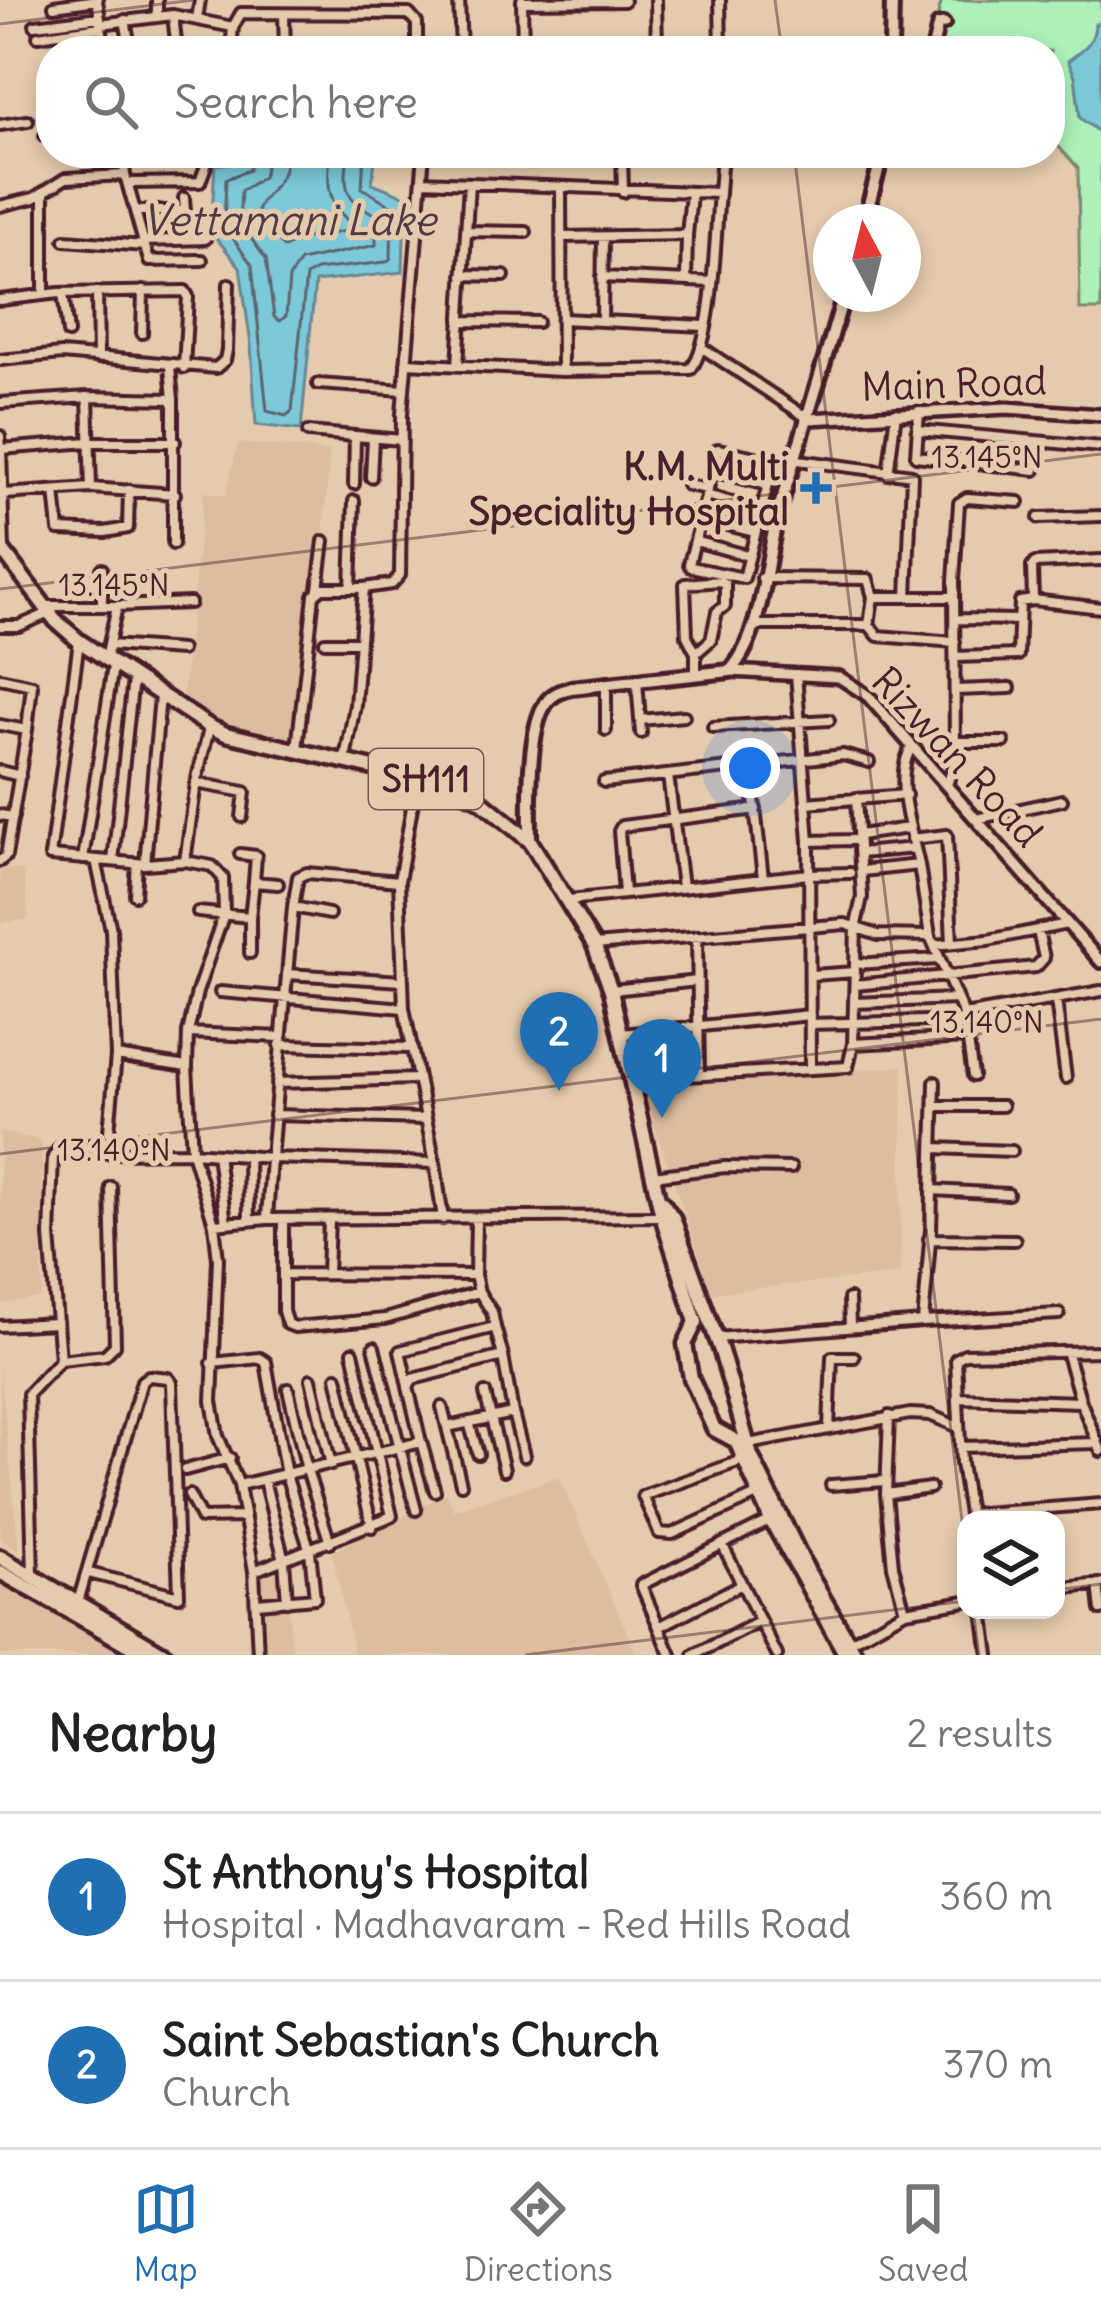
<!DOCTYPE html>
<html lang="en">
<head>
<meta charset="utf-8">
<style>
  body { margin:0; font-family:Delius,sans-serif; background:#f6f6f6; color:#202124 }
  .controls { position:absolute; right:36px; bottom:36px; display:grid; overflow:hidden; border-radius:24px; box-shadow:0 6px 18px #0003 }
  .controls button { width:108px; height:108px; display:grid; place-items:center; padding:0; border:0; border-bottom:3px solid #e0e0e0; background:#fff; color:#202124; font:60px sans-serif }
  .compass { position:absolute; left:813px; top:204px; width:108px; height:108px; border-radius:50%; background:#fff; box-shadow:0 6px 18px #0003; rotate:353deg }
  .you { position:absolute; left:750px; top:768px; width:42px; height:42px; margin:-30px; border:9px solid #fff; border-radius:50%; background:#1a73e8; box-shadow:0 0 0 18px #1a73e833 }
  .badge { display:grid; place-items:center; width:78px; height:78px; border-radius:50%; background:#1f6fb2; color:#fff; font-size:39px; font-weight:700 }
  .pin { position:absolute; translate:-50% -99px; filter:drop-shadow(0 3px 6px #0008) }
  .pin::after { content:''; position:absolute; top:63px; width:42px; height:36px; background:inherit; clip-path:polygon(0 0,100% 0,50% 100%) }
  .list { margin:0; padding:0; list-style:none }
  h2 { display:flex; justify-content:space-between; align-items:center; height:156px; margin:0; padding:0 48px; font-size:51px }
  h2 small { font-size:39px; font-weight:400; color:#757577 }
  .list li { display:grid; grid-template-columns:78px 1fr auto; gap:36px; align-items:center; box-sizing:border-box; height:168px; padding:0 48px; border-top:3px solid #e0e0e0 }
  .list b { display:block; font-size:45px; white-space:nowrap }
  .list p { margin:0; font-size:39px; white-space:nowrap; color:#757577 }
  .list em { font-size:39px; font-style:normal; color:#757577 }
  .icon { flex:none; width:66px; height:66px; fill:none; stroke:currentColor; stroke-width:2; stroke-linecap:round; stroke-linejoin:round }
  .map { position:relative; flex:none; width:1101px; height:1655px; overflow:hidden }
  .search { position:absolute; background:#fff; box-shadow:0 6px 18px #0003; left:36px; right:36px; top:36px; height:132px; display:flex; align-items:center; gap:30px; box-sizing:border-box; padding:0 42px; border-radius:48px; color:#757577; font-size:45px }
  .sheet { height:492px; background:#fff }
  nav { display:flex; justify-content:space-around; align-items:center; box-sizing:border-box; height:168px; border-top:3px solid #e0e0e0; background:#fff; font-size:33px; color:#757577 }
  nav a { display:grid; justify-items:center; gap:6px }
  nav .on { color:#1f6fb2 }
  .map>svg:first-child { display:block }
  .built { fill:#dcbda0 }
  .green { fill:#adf0ba; stroke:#7c8872; stroke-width:3 }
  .water { fill:#7ccad9; stroke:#688693; stroke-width:3 }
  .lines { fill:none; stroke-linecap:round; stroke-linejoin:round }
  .shore { stroke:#5e6371; stroke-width:3 }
  .minor-casing { stroke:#4a1f2b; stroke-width:16 }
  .tertiary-casing { stroke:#4a1f2b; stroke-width:18 }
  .secondary-casing { stroke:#4a1f2b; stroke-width:20 }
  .primary-casing { stroke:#4a1f2b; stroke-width:21 }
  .minor { stroke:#e5cbad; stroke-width:8 }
  .tertiary { stroke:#e5cbad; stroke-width:9 }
  .secondary { stroke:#e5cbad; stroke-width:10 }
  .primary { stroke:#e5cbad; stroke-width:12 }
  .ticks { fill:none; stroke:#4a1f2b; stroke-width:3; stroke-opacity:0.45 }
  .poi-dot { fill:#1f6fb2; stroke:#e5cbad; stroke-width:4.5 }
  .labels { text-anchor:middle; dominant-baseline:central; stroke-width:10; stroke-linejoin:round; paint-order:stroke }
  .shield { fill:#e5cbad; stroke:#785352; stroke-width:3 }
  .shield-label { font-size:36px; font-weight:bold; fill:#4a1f2b }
  .street-label { font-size:39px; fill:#4a1f2b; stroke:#e5cbad }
  .poi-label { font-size:39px; font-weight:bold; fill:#4a1f2b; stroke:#e5cbad; text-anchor:end }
  .water-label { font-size:42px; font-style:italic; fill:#523945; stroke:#e5cbad }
  .ticks-label { font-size:30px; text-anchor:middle; fill:#4a1f2b; stroke:#e5cbad; stroke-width:10; stroke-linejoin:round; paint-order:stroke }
</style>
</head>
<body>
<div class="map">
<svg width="1101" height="1655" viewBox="0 0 1101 1655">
  <rect width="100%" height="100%" fill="#e5cbad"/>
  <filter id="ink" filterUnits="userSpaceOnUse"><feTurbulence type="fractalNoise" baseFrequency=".00833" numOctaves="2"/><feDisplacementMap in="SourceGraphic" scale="24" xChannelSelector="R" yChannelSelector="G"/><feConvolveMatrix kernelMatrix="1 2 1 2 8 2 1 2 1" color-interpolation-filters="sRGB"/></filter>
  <g filter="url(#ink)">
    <path class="built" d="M238 443 330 451 307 740 225 727 182 703 204 492 226 495Z
      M0 869 23 870 29 919 0 923Z
      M903 1066 900 1274 712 1293 640 1084Z
      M0 1132 42 1140V1297L0 1304Z
      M0 1367 19 1550 0 1539Z
      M559 1477 637 1655H354L332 1552 446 1494 454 1510Z
      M285 1571 293 1655H267L260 1576Z
      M0 1576 144 1655H0Z"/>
    <path class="green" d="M942 0H1101V310H1080L1078 168 1059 147 1050 146V51H928Z"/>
    <path class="water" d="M1101 23V132L1100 133 1080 118 1075 76 1068 61C1083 49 1094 44 1095 24Z
      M242 153H376L372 183 405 196 403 272 315 282 301 430 256 425 251 345 240 267 211 232 215 165 241 162Z"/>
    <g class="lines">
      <path class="shore" d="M253 153 249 170 226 179 224 226 252 265 267 411 286 416 292 411 306 276 316 270 386 262 391 258 392 206 362 188 364 153
        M268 153 263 177 241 191 239 222 266 259 274 317 280 321 286 316 289 278 300 261 376 245V215C343 198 344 189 348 153
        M286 153C286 190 259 192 257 214L284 248 306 238 352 230V224C326 203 327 183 330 153"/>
      <g class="minor-casing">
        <path id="minor" d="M157 0V16
          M459 0 461 51
          M522 0 523 51
          M656 0 657 51
          M720 0 721 51
          M522 2 624 1
          M54 6 97 0 105 51
          M173 15 177 51
          M284 15 285 51
          M197 19 200 0
          M125 20 131 51
          M100 24 173 15 233 27
          M35 25 100 17
          M38 36 101 27
          M231 51 233 27 241 13 409 14 417 23V51
          M0 125 28 121
          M45 136H51
          M622 153 623 192
          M125 175 149 261 202 260
          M130 183 200 182 207 163
          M561 190 562 371
          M719 193 722 153
          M0 206 34 198 66 178 125 175 123 153
          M137 211H185L184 198
          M466 231 526 232
          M561 237 687 235 691 194
          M65 240 145 246
          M144 241 205 239
          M463 275 504 276
          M602 277 711 282
          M686 281 687 235
          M97 292 98 358
          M63 293 68 333
          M44 294V193
          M0 300 59 293 185 291 188 296 184 368
          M562 319 704 326
          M460 321 537 322
          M602 321 603 237
          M142 333 143 291
          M701 347 809 419
          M0 360 62 354 216 368 225 360 227 350 229 284
          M406 363 562 371 691 369C714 338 715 234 719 193L422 181
          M458 366 469 183
          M318 384 404 390
          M88 397 91 488
          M173 399V544
          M0 403 88 397 173 399 170 367
          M919 411 916 456 1035 470
          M917 430 1101 447
          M308 432 402 440
          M0 436 1 449
          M718 449 774 461 744 578 691 567 689 564Z
          M798 460 912 475 907 597
          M712 471 768 485
          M888 474 896 413
          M371 477 373 438
          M354 484 355 436
          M687 485 708 489
          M55 491 59 530 105 532 128 528 129 490
          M4 494 91 488 175 494
          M706 495 761 510
          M700 518 755 532
          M1039 518 1101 516
          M695 541 749 556
          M4 549 1 449 89 442H175
          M1101 560 1035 563 1032 567 1033 600 1101 608
          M762 578 868 579 873 597 869 625
          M351 588 354 501
          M318 589 324 541
          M873 597H954
          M46 606H117L106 658
          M102 606V569
          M117 606 190 603
          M955 619 1019 620
          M754 625H869L878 636 955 642
          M0 626H19L49 613
          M79 641 50 856 145 864 185 861 212 866 223 878 224 914 197 992 188 1033 187 1067 192 1152 214 1224 218 1259 212 1401 218 1436 239 1485 254 1571 392 1516 353 1352
          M325 642H360
          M110 645 181 650
          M696 653 711 640 717 612 725 606V584L720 581 685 584 687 636 696 653V674
          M955 657 1018 655 1020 602 1033 600
          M796 674 809 841 810 1068
          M0 678 32 685 27 730
          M637 681 641 733
          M606 685V730
          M956 690 1010 688
          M640 720 684 716
          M0 725 27 730 6 856 0 861
          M713 727 829 720
          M209 728 196 783 245 792 242 817
          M955 742H1004
          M912 746C892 778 912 831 919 865
          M297 749 314 595 322 588H364
          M345 759 355 705 364 588 392 584 400 575 402 414 424 153
          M750 764 763 878
          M0 771 20 776
          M668 775 682 887
          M604 782 843 755 869 762
          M947 785 955 761 954 581 959 503 967 498 1019 502
          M856 798 862 897 856 925 853 1044 968 1038
          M806 803 906 795
          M0 815 13 817
          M976 819 1062 800
          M859 835 909 828
          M912 839 947 835 952 943
          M809 841 853 840
          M860 853 915 848
          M240 854 256 856 254 882
          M83 859 113 666
          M96 860 111 930 116 1056 107 1153 192 1152 271 1158 267 1219
          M113 861 133 679
          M185 861 196 783
          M145 864 160 696
          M862 871 919 865 930 936 964 1015 973 1076
          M399 881 403 981
          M624 893 619 831 622 826 756 809
          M135 895 137 863
          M569 900 809 874 850 873
          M198 912 250 917V953
          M329 914 293 907 298 877 307 873 399 881 417 779
          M250 917 254 882 278 884
          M697 936 699 1074
          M594 945 845 924 878 935 930 936
          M934 945 988 940 1067 924
          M855 964 938 959
          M287 974 403 981 404 1008
          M812 975 855 972
          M855 985 1036 967 1044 958 1038 931
          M612 990 698 981
          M220 992 404 1008 435 1163 271 1158 293 907
          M1056 1000 1066 1078
          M854 1003 957 999
          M964 1015 1101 991
          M810 1024 965 1020
          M188 1033 281 1037
          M622 1034 810 1015
          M280 1045 410 1048
          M116 1056 187 1067
          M631 1079 848 1067 853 1044
          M277 1083 417 1079
          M936 1106H1002
          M274 1115 425 1119
          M935 1148 1012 1151
          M217 1154 226 1223
          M248 1156 249 1221
          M435 1163 443 1219
          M653 1176 725 1167 791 1168
          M932 1190 1008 1194
          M283 1219V1311L287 1324 295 1327 385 1319 479 1292 475 1275 476 1219
          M214 1224 267 1219 662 1216
          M929 1239 1015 1240
          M284 1274 475 1275
          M327 1274 329 1219
          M479 1292 492 1312 495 1327
          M849 1299 850 1325
          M923 1322 1059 1314
          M0 1326 56 1323
          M716 1338 923 1322 931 1230 935 1082
          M374 1347 416 1510
          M1101 1351 965 1354 956 1359 961 1463 969 1514 1101 1504
          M60 1360 105 1355 115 1345 111 1187
          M212 1363 260 1358 266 1362 286 1475 310 1551 315 1598 257 1603
          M337 1377 372 1527
          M311 1379 331 1465
          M408 1386 400 1351 495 1327 503 1356
          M288 1389 307 1470 330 1543
          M485 1393 504 1470
          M958 1398 1081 1402 1067 1354
          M1081 1402 1101 1451
          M442 1407 447 1427
          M469 1422 478 1454
          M829 1428 832 1357H854
          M421 1442 408 1387 413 1379 503 1356 513 1413
          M748 1444 910 1414 930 1415 958 1427
          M960 1447 1097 1443
          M743 1460 643 1496 659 1533 672 1534 759 1494
          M185 1470 230 1458
          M264 1480 284 1560 287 1601
          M461 1484 447 1427 513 1413 524 1456
          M239 1485 421 1442 435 1491
          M831 1485 885 1481
          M886 1494 889 1416
          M189 1495 201 1518 245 1517
          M722 1544 777 1655
          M254 1571 258 1655
          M33 1574 28 1394 60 1360 50 1236 53 1157 60 1147 106 1144
          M1098 1584 1101 1610
          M1056 1589 1101 1584
          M78 1602 142 1381 149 1376 168 1378 172 1383 179 1596 89 1573
          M983 1610 989 1655
          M905 1611 893 1566 886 1494 930 1488
          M659 1627 740 1585
          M845 1645 905 1611 966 1601
          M671 1655 641 1585 771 1520
          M694 1655 759 1622"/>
      </g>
      <g class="tertiary-casing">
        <path id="tertiary" d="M932 51 938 25 944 24
          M809 419 1007 408 1101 415
          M730 671 839 677 868 696 1101 962"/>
      </g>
      <g class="secondary-casing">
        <path id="secondary" d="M891 51 892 0
          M864 222 883 153
          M530 841C530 808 527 730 546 703 552 694 561 691 571 688L730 671C765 632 765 556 780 506 802 435 824 365 844 294"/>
      </g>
      <g class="primary-casing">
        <path id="primary" d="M0 547 56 621 79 641 210 727 226 734 447 785 480 800 530 841 594 945 611 990 662 1216 696 1322 685 1344 691 1378 714 1429 736 1441 771 1520 846 1655
          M661 1201 673 1218 721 1351 751 1456 808 1572 856 1655
          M0 1557 166 1655
          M0 1572 146 1655"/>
      </g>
      <use href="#minor" class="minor"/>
      <use href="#tertiary" class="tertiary"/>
      <use href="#secondary" class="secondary"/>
      <use href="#primary" class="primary"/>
    </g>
  </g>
  <path class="ticks" d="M775 0 782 51M0 24 194 0M794 153 966 1553M0 589 1101 454M0 1154 1101 1019M1056 1590 1101 1584M973 1610 979 1655M525 1655 966 1601"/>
  <path class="poi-dot" d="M810 470h12v12h12v12h-12v12h-12v-12h-12v-12h12z"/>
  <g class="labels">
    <rect class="shield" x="369" y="749" width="114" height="60" rx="9"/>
    <g class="shield-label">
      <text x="426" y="779">SH111</text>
    </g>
    <g class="street-label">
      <text transform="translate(954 384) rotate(-2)">Main Road</text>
      <text transform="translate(957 757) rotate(47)">Rizwan Road</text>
    </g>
    <g class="poi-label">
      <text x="789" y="466">K.M. Multi<tspan x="789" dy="45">Speciality Hospital</tspan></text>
    </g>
    <g class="water-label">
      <text x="289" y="220">Vettamani Lake</text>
    </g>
  </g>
  <g class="ticks-label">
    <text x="987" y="468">13.145°N</text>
    <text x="114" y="596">13.145°N</text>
    <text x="987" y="1033">13.140°N</text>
    <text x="114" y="1161">13.140°N</text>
  </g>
</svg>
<div class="controls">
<button><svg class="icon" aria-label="layers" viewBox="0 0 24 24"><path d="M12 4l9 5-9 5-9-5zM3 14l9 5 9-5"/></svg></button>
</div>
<svg class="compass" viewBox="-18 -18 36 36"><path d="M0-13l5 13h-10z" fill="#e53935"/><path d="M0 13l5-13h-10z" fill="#757577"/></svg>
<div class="you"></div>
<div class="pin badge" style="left:662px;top:1118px">1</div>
<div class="pin badge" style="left:559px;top:1091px">2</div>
<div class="search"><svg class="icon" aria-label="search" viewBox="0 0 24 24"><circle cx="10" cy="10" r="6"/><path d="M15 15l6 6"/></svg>Search here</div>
</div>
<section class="sheet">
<h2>Nearby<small>2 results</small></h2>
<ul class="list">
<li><span class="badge">1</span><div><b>St Anthony's Hospital</b><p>Hospital · Madhavaram - Red Hills Road</p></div><em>360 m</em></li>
<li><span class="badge">2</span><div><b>Saint Sebastian's Church</b><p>Church</p></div><em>370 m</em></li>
</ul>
</section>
<nav>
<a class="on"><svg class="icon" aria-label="map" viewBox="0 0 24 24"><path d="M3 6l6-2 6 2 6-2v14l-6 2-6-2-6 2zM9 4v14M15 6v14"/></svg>Map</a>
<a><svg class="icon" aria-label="directions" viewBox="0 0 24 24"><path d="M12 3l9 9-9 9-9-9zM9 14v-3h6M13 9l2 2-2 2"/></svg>Directions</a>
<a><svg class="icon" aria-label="saved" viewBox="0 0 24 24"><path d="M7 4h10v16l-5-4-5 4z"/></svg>Saved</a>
</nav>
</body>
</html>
